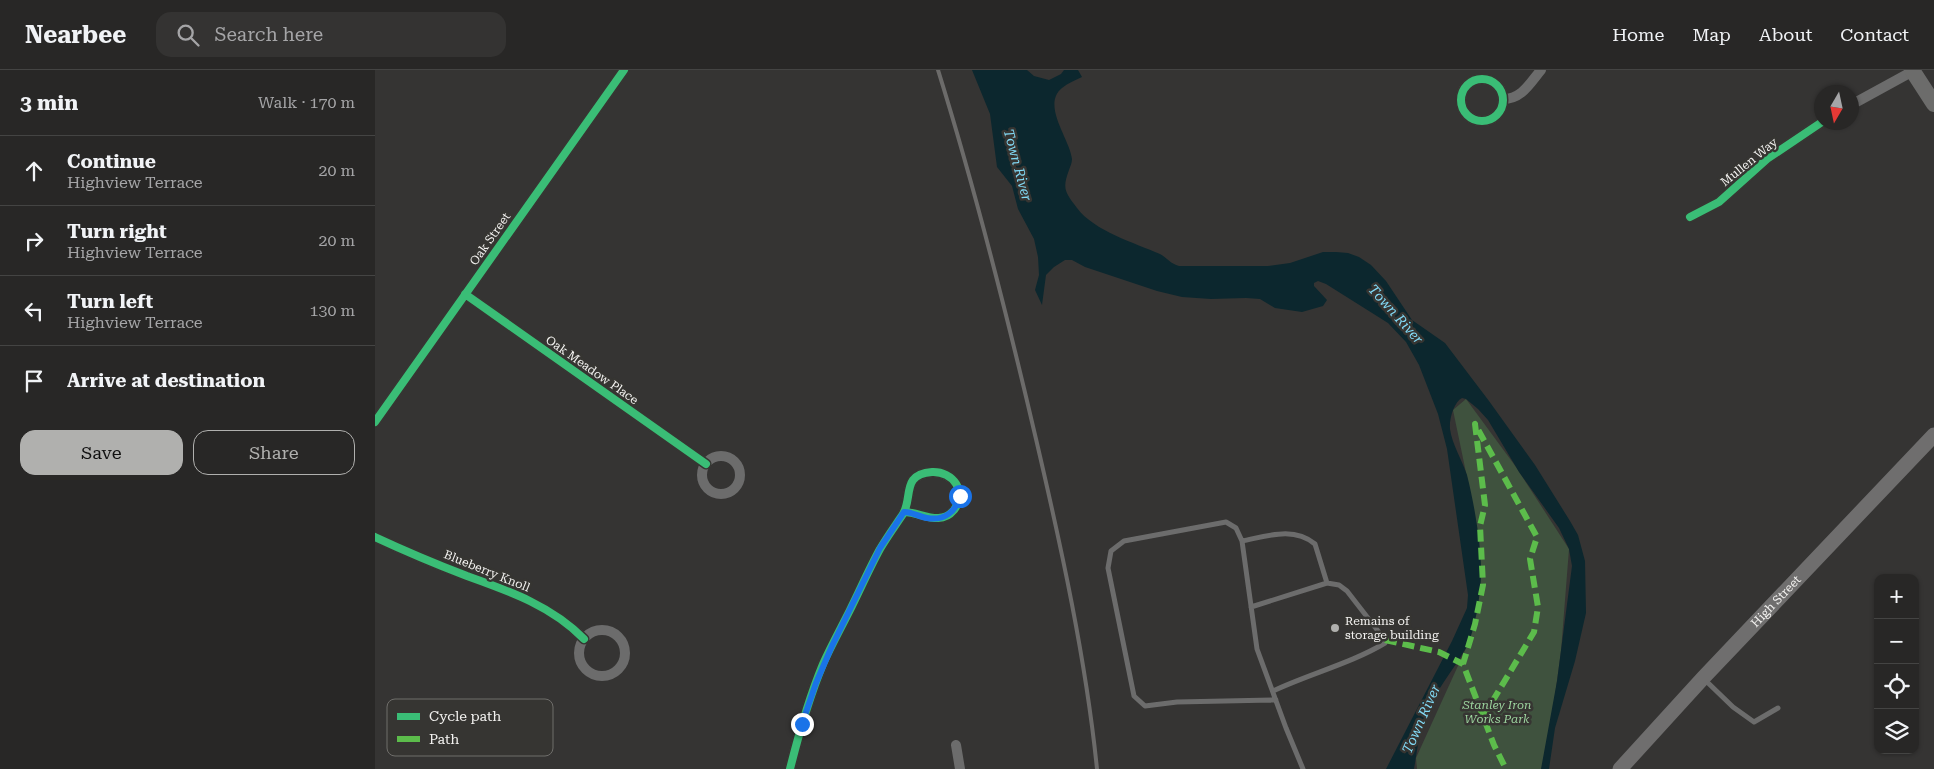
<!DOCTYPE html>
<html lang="en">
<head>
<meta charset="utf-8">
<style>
  body { margin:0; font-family:"Roboto Serif",serif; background:#343332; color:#f1f3f6 }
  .controls { position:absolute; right:15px; bottom:15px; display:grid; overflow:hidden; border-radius:10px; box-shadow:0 1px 4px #0004 }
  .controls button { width:45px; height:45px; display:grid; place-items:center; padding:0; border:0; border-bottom:1px solid #444443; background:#282726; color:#f1f3f6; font:25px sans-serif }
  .compass { position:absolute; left:1439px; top:15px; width:45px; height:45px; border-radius:50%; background:#282726; box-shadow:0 1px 4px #0004; rotate:189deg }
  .stop { position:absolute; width:15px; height:15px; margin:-11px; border:4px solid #1a73e8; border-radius:50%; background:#fff }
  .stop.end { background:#1a73e8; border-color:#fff; box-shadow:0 1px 5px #0008 }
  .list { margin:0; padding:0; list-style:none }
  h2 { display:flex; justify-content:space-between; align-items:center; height:65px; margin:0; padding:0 20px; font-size:21px }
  h2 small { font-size:16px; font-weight:400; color:#a5a5a7 }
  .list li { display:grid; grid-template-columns:32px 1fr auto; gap:15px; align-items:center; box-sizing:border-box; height:70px; padding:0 20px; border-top:1px solid #444443 }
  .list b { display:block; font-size:19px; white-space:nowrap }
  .list p { margin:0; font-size:16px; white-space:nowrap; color:#a5a5a7 }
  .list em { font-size:16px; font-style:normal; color:#a5a5a7 }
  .actions { display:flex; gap:10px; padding:15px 20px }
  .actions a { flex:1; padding:11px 0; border:1px solid #b0b0ae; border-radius:15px; text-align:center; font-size:18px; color:#b0b0ae }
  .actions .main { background:#b0b0ae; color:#111 }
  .icon { flex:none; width:28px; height:28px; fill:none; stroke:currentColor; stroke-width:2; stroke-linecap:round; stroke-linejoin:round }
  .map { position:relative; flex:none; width:1559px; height:699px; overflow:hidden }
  header { display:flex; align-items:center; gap:30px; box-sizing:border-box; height:70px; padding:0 25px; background:#282726; border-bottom:1px solid #444443 }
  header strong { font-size:24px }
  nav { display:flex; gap:28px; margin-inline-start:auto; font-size:18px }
  .search { width:350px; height:45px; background:#343332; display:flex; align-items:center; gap:12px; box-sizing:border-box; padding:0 18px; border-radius:15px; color:#a5a5a7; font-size:19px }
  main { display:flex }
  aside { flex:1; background:#282726 }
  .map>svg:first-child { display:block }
  .green { fill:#3f523e }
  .water { fill:#0c272e }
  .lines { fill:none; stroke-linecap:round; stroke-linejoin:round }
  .service { stroke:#6c6c6c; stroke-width:5 }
  .minor { stroke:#6c6c6c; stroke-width:10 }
  .secondary { stroke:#6f6e6e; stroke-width:15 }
  .primary { stroke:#6c6c6b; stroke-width:16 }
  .rail { stroke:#6c6b6a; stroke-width:4 }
  .quiet { stroke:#5cbc4b; stroke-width:6; stroke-dasharray:12 6; stroke-linecap:butt }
  .cycleway-casing { stroke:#363532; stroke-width:11 }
  .cycleway { stroke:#3abd76; stroke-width:8 }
  .route { stroke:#1a73e8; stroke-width:6 }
  .poi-dot { fill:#b0b0ae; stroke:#363532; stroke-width:2 }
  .labels { text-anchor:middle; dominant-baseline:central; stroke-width:5; stroke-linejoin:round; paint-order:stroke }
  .street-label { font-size:12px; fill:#f3f2f0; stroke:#363532 }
  .poi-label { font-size:12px; fill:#f3f2f0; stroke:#363532; text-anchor:start }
  .park-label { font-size:12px; font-style:italic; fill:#9bd29d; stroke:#363532 }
  .water-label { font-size:14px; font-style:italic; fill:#82daf6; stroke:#363532 }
  .key { fill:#363532; stroke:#6f6e6b; stroke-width:1 }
  .key-label { font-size:14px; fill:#f3f2f0 }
</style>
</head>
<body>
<header>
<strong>Nearbee</strong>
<div class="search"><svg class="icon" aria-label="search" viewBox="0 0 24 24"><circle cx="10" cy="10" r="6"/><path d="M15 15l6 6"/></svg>Search here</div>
<nav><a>Home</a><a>Map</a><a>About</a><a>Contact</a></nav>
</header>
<main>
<aside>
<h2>3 min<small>Walk · 170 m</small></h2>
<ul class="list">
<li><svg class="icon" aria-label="ahead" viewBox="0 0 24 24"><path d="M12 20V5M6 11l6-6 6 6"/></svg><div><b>Continue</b><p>Highview Terrace</p></div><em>20 m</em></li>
<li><svg class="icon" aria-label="right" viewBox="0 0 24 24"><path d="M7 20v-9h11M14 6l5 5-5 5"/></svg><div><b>Turn right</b><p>Highview Terrace</p></div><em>20 m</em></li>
<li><svg class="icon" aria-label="left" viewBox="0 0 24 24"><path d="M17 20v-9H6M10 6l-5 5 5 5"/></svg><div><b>Turn left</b><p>Highview Terrace</p></div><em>130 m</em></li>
<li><svg class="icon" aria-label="arrive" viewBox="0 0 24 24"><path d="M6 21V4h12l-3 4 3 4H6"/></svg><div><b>Arrive at destination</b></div></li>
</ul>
<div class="actions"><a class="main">Save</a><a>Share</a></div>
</aside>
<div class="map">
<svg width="1559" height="699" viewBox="0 0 1559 699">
  <rect width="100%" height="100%" fill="#353433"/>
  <path class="green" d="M1091 329 1141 397 1194 479 1186 581 1170 699H1042L1041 688 1092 576 1105 515 1094 417 1078 340Z"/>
  <path class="water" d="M597 0H652L659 6 674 10 686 4 689 0H703L707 7C701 10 693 13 687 18 666 35 695 69 697 89 697 93 695 97 694 100 687 119 690 122 702 138 719 161 760 173 785 184 792 188 796 194 804 196H893L915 193 948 182H961L973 183 984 187 996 195 1011 211 1037 250 1070 273 1114 331 1160 395 1195 451 1203 465 1210 491 1211 543 1200 591 1180 658 1174 699H1166L1182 611 1197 496 1194 479 1184 458 1144 402 1113 350 1103 339 1091 329 1087 328C1079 332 1074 349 1075 359 1077 374 1087 390 1092 405 1099 433 1105 468 1106 496 1107 516 1101 560 1091 578 1078 601 1059 622 1050 647 1044 663 1042 682 1039 699H1011L1077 571 1092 538 1093 525 1072 379 1063 344 1044 295 1031 272 1013 253 951 214 943 211 939 213V216L952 230 948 236 927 242 900 238 885 229 871 228 836 229 807 227 782 221 710 197 697 190H690L679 197 671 205 667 235 660 220 664 205 663 187 659 169 643 139 637 116 622 97 615 44Z"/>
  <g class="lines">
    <path class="service" d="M867 471C892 466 919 456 940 474L952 513
      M876 537 952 513 964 515 972 521 1010 570V573C977 593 934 604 898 621
      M1329 609 1358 637 1379 652 1403 638
      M901 630 802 632 770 636 759 626 733 498 736 481 749 471 851 452 861 458 867 471 882 579 911 658 928 699"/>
    <path class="minor" d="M1086 30a21 21 0 1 1 42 0a21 21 0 1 1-42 0Z
      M1128 29C1147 29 1155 13 1166 0
      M1476 35 1538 1
      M1315 147 1344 132 1392 89 1447 52
      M90 224 331 394
      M0 352 249 0
      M327 405a19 19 0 1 1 38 0a19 19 0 1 1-38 0Z
      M0 467C30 481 61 494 92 506 134 521 177 536 209 569
      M204 583a23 23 0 1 1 46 0a23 23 0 1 1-46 0Z
      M581 675 585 699
      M415 699C424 663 434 628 448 594 456 576 466 558 475 540 485 520 494 499 505 479 512 467 520 456 528 444 538 428 526 404 557 402 578 401 593 422 579 440 565 457 546 442 529 442"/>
    <path class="secondary" id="s1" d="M1245 699 1328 608 1559 365"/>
    <path class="primary" d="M1537 0 1559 34"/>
    <path class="rail" d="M563 0C601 122 632 245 661 369 686 476 711 590 722 699"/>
    <path class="quiet" d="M1010 570 1064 582 1088 594
      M1108 647 1159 562 1163 537 1155 489 1162 467 1100 354 1110 435 1105 456 1108 515 1100 554 1088 594 1119 675 1131 699"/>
    <g class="cycleway-casing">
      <path id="cycleway" d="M1086 30a21 21 0 1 1 42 0a21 21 0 1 1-42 0Z
        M1315 147 1344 132 1392 89 1447 52
        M90 224 331 394
        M0 352 249 0
        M0 467C30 481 61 494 92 506 134 521 177 536 209 569
        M415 699C424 663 434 628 448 594 456 576 466 558 475 540 485 520 494 499 505 479 512 467 520 456 528 444 538 428 526 404 557 402 578 401 593 422 579 440 565 457 546 442 529 442"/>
    </g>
    <use href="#cycleway" class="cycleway"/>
  </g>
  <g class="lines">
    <path class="route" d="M427 654 441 613 457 576 505 478 529 442C538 442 544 447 552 448 569 451 581 442 585 426"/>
  </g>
  <circle class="poi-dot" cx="960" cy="558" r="5"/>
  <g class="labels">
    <g class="street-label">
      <text transform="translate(1374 92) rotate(-39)">Mullen Way</text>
      <text transform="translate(115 169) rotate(-55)">Oak Street</text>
      <text transform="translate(217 300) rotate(35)">Oak Meadow Place</text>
      <text transform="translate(112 501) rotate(22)">Blueberry Knoll</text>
      <text stroke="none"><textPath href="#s1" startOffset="229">High Street</textPath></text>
    </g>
    <g class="poi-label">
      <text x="970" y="551">Remains of<tspan x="970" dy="14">storage building</tspan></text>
    </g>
    <g class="park-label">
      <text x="1122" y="635">Stanley Iron<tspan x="1122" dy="14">Works Park</tspan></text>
    </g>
    <g class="water-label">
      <text transform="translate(643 95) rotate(75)">Town River</text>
      <text transform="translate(1021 244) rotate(48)">Town River</text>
      <text transform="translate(1046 649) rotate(-66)">Town River</text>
    </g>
  </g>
  <rect x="12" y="629" width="166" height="57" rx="8" class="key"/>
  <rect x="22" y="643" width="23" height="7" fill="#3abd76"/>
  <rect x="22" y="666" width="23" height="6" fill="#5cbc4b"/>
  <g class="key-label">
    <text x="54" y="651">Cycle path</text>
    <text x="54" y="674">Path</text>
  </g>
</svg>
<div class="controls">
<button>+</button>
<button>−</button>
<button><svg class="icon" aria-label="locate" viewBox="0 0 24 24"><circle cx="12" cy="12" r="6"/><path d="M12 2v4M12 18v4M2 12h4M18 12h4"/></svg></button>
<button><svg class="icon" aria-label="layers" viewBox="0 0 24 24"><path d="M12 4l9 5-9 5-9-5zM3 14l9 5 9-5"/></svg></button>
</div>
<svg class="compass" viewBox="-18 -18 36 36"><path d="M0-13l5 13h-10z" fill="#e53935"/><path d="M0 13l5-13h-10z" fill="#a5a5a7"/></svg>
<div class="stop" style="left:585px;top:426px"></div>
<div class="stop end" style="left:427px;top:654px"></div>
</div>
</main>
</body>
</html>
